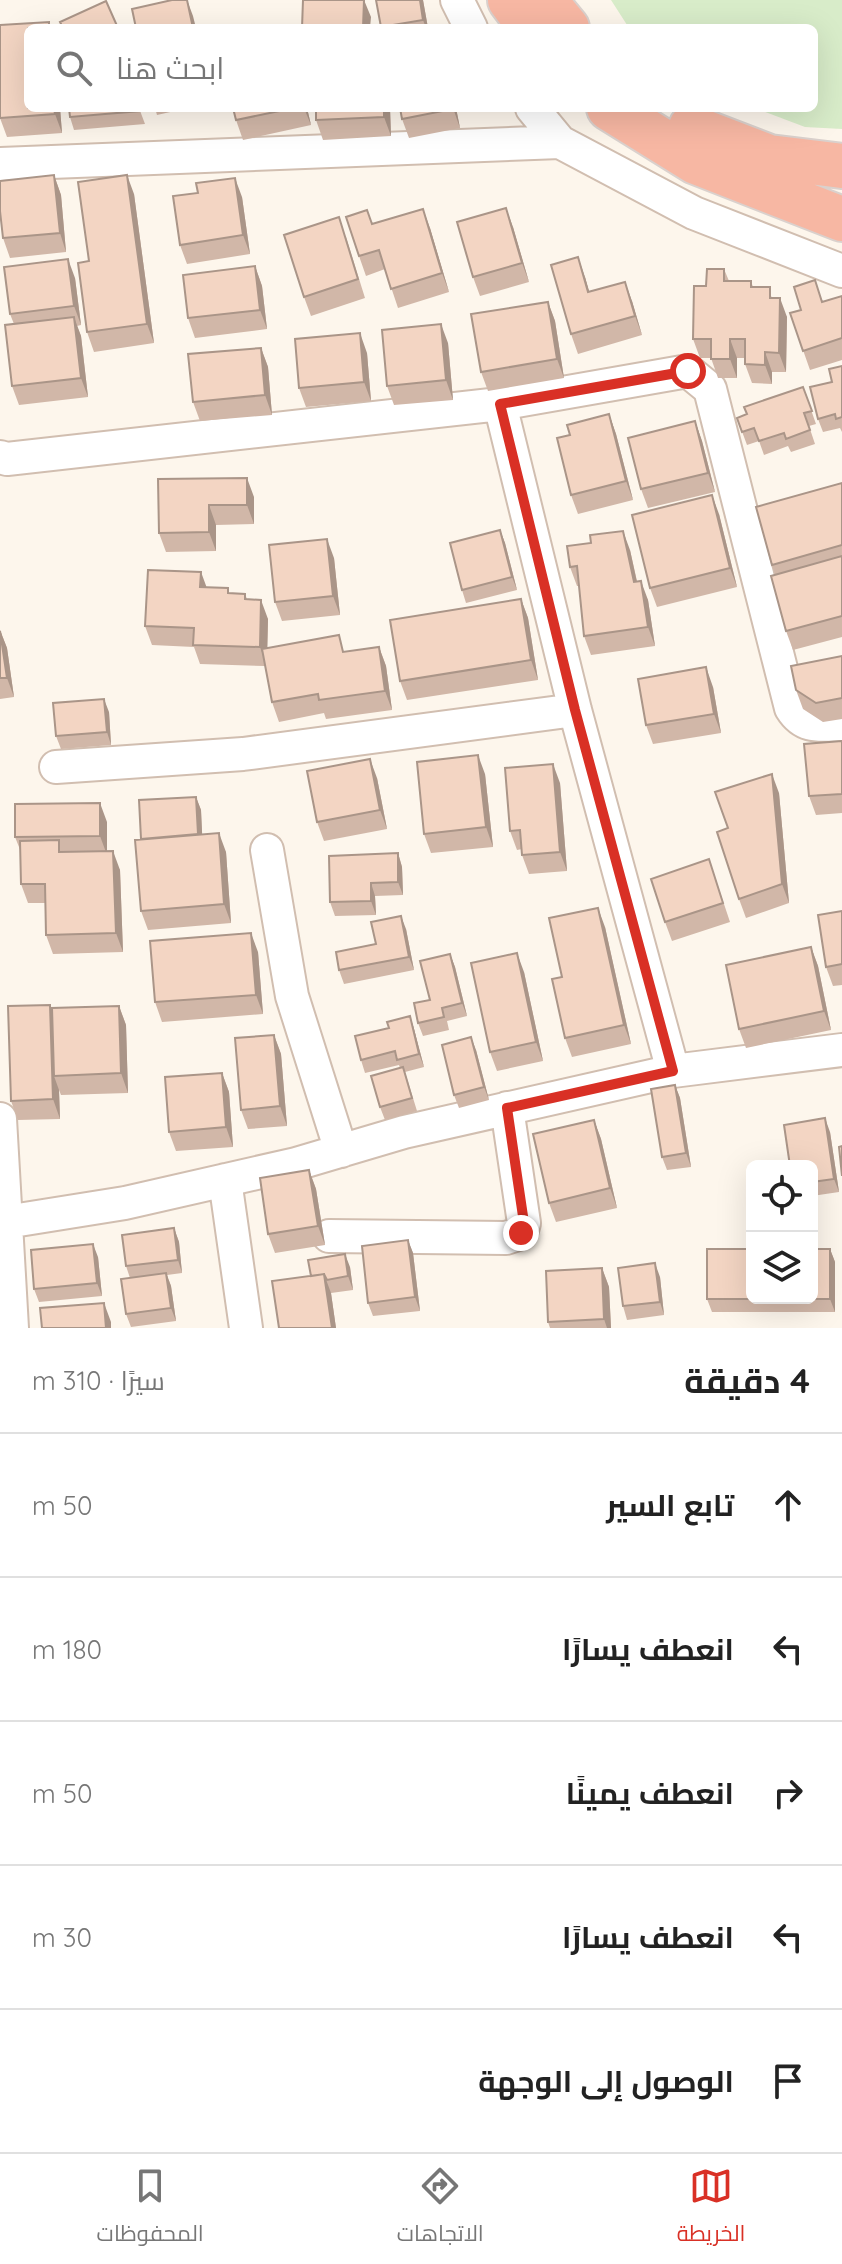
<!DOCTYPE html>
<html lang="ar">
<head>
<meta charset="utf-8">
<style>
  body { margin:0; font-family:Quicksand,Cairo,sans-serif; background:#f2f2f2; color:#222; direction:rtl }
  .controls { position:absolute; right:24px; bottom:24px; display:grid; overflow:hidden; border-radius:12px; box-shadow:0 8px 32px #0002 }
  .controls button { width:72px; height:72px; display:grid; place-items:center; padding:0; border:0; border-bottom:2px solid #e0e0e0; background:#fff; color:#222; font:40px sans-serif }
  .stop { position:absolute; width:24px; height:24px; margin:-18px; border:6px solid #d93025; border-radius:50%; background:#fff }
  .stop.end { background:#d93025; border-color:#fff; box-shadow:0 2px 8px #0008 }
  .list { margin:0; padding:0; list-style:none }
  h2 { display:flex; justify-content:space-between; align-items:center; height:104px; margin:0; padding:0 32px; font-size:34px }
  h2 small { font-size:26px; font-weight:400; color:#767676 }
  .list li { display:grid; grid-template-columns:52px 1fr auto; gap:24px; align-items:center; box-sizing:border-box; height:144px; padding:0 32px; border-top:2px solid #e0e0e0 }
  .list b { display:block; font-size:30px; white-space:nowrap }
  .list em { font-size:26px; font-style:normal; color:#767676 }
  .icon { flex:none; width:44px; height:44px; fill:none; stroke:currentColor; stroke-width:2; stroke-linecap:round; stroke-linejoin:round }
  .map { position:relative; flex:none; width:842px; height:1328px; overflow:hidden; direction:ltr }
  .search { position:absolute; background:#fff; box-shadow:0 8px 32px #0002; left:24px; right:24px; top:24px; height:88px; display:flex; align-items:center; gap:20px; box-sizing:border-box; padding:0 28px; border-radius:12px; color:#767676; font-size:30px }
  .sheet { height:824px; background:#fff }
  nav { display:flex; justify-content:space-around; align-items:center; box-sizing:border-box; height:112px; border-top:2px solid #e0e0e0; background:#fff; font-size:22px; color:#767676 }
  nav a { display:grid; justify-items:center; gap:4px }
  nav .on { color:#d93025 }
  .map>svg:first-child { display:block }
  .green { fill:#d8ecc9 }
  .lines { fill:none; stroke-linecap:round; stroke-linejoin:round }
  .minor-casing { stroke:#d1beb0; stroke-width:36 }
  .highway-casing { stroke:#dad1cd; stroke-width:48 }
  .minor { stroke:#fff; stroke-width:32 }
  .highway { stroke:#f7b7a3; stroke-width:44 }
  .wall { fill:#d1b7a8 }
  .shaded-wall { fill:#aa9588 }
  .building { fill:#f3d5c3; stroke:#aa9588; stroke-width:2 }
  .route { stroke:#d93025; stroke-width:10 }
</style>
</head>
<body>
<div class="map">
<svg width="842" height="1328" viewBox="0 0 842 1328">
  <rect width="100%" height="100%" fill="#fdf6ec"/>
  <path class="green" d="M611 0H842V129L805 127 755 108H814V28H629Z"/>
  <g class="lines">
    <g class="minor-casing">
      <path id="minor" d="M457 0 471 28
        M532 108 560 142 694 213 842 271
        M0 164 560 142
        M500 404 575 710 673 1071
        M0 457 7 459 500 404 688 371 710 389 791 708C804 729 820 725 842 724
        M56 767 243 754 575 710
        M267 850 292 996 341 1151
        M0 1119 12 1328
        M225 1180 246 1328
        M0 1223 125 1203 296 1164 404 1132 673 1071 842 1050
        M329 1236 506 1238 521 1233 524 1223 507 1108"/>
    </g>
    <g class="highway-casing">
      <path id="highway" d="M510 0 531 28
        M544 0 567 28
        M609 108 696 162 842 219
        M691 127 769 157 842 166"/>
    </g>
    <use href="#minor" class="minor"/>
    <use href="#highway" class="highway"/>
  </g>
  <path class="wall" d="M423 0 428 28H381Z
    M49 22 51 28H28V108H60L62 133 7 137 0 118V25Z
    M139 108 145 124 74 130 70 117Z
    M155 108H188L157 115Z
    M233 108H307L311 125 243 140 236 120Z
    M390 108 391 136 323 140 316 120Z
    M400 108H456L460 128 409 138 402 119Z
    M54 175 61 195 66 252 10 258 3 238Z
    M134 194 154 343 94 352 87 332 89 261Z
    M242 197 250 254 187 264 180 245Z
    M372 224 430 228 449 292 398 308 385 269 366 276 359 256Z
    M513 227 529 282 480 296 473 277Z
    M346 237 365 298 311 316 304 297Z
    M255 266 262 286 267 329 195 338 188 318Z
    M724 269 729 281H751L753 287 774 298 787 317 786 372H772V384L752 383 745 364V358H737V378H718L711 358H700L693 339 706 286Z
    M585 277 589 292 632 301 642 335 578 354 571 334Z
    M75 278 81 325 77 326 81 336 88 397 19 405 12 386 14 324 10 314Z
    M842 296V360L810 370 790 313Z
    M548 302 555 321 564 378 488 391 481 372Z
    M448 343 453 400 394 405 387 386Z
    M261 348 268 367 272 415 200 421 193 402Z
    M367 353 371 401 306 407 299 388Z
    M842 366V432L840 428 823 432 818 419 832 382Z
    M803 387 816 424 809 426 815 444 791 452 788 446 764 455 759 441 747 445 737 418 747 414Z
    M609 414 616 434 633 500 578 514 571 495 570 435Z
    M695 421 702 441 715 492 648 508 641 489Z
    M158 479 254 497V524L216 525V551L166 552 159 533Z
    M842 483V637L793 650 786 631 775 574 772 565Z
    M719 514 737 587 657 607 650 588Z
    M500 530 505 543 517 590 466 603 462 590Z
    M630 550 637 581 648 600 655 646 591 655 584 636 579 586H577L570 567Z
    M334 558 340 615 282 621 275 602Z
    M206 588 230 593 245 594 247 599 268 619 267 648 345 652 379 647 386 666 392 710 326 719 324 713 279 722 272 702 265 666 200 664 194 647 152 645 145 626Z
    M521 599 528 618 538 680 407 700 400 681Z
    M0 630 7 648 14 697 0 699Z
    M842 656V719L823 722 803 709 796 690Z
    M713 687 721 733 653 744 646 725Z
    M109 712 111 745 61 749 56 736Z
    M842 741V813L816 815 809 796Z
    M485 774 493 847 431 853 424 834Z
    M377 778 387 829 324 841 317 822Z
    M560 783 567 871 529 874 522 855V849L517 850 510 831Z
    M779 793 789 903 746 918 739 899 728 828Z
    M196 797 201 810 202 834 226 852 231 923 148 930 141 911V839Z
    M107 822V851L120 870 123 952 53 954 46 935 45 903H28L21 884V852L15 837Z
    M398 853 402 867 403 895 375 896 376 915 335 916 330 902Z
    M709 859 730 922 672 941 665 922Z
    M842 911V985L833 986 826 967Z
    M605 927 631 1044 572 1057 565 1038 562 977Z
    M406 929 414 970 344 984 339 970 376 944Z
    M811 947 818 966 831 1030 746 1048 739 1029Z
    M258 952 263 1014 162 1022 155 1002Z
    M450 954 455 967 467 1016 447 1021 449 1030 423 1036 418 1023Z
    M524 972 543 1061 497 1071 490 1052Z
    M119 1006 126 1025 128 1093 61 1095 59 1090 60 1119 18 1120 11 1101 52 1012Z
    M410 1016 414 1029 424 1067 405 1072 417 1111 385 1120 380 1107 400 1068 399 1065 365 1073 361 1060 389 1028Z
    M274 1035 281 1054 287 1126 248 1129 241 1110Z
    M476 1050 489 1100 459 1108 454 1095Z
    M222 1073 229 1092 233 1147 176 1151 169 1132Z
    M675 1085 680 1098 691 1167 667 1170 662 1157Z
    M594 1120 601 1139 617 1208 556 1222 549 1203Z
    M830 1132 839 1192 812 1196V1166Z
    M309 1170 316 1189 325 1245 275 1253 268 1234Z
    M174 1228 179 1242 182 1273 167 1275 171 1286 176 1321 131 1327 126 1314 130 1278 126 1266Z
    M408 1240 413 1253 420 1311 373 1316 368 1303Z
    M830 1249 835 1262V1312H712L707 1299Z
    M98 1257 102 1296 39 1302 34 1289Z
    M350 1267 353 1290 331 1293 336 1328H279L311 1276Z
    M602 1268 609 1287 611 1328H550L548 1322Z
    M660 1277 664 1315 627 1320 623 1306Z"/>
  <path class="shaded-wall" d="M187 0 193 16 196 28H193Z
    M364 0 371 17 370 28H363Z
    M420 0H423L428 28H426L423 20Z
    M54 108H60L62 133 55 114Z
    M304 108H307L311 125Z
    M384 108H390L391 136 384 117Z
    M453 108H456L460 128Z
    M54 175 61 195 66 252 60 233Z
    M127 175 134 194 154 343 147 324Z
    M235 178 242 197 250 254 243 235Z
    M506 208 513 227 529 282 522 263Z
    M423 209 430 228 449 292 442 273Z
    M578 257 585 277 595 311 588 292Z
    M68 259 75 278 81 325 74 306Z
    M255 266 262 286 267 329 260 310Z
    M625 282 632 301 642 335 635 316Z
    M780 298 787 317 786 372 779 353Z
    M548 302 555 321 564 378 557 359Z
    M74 317 81 336 88 397 81 378Z
    M441 324 448 343 453 400 446 380Z
    M360 333 367 353 371 401 364 382Z
    M730 339 737 358V378L730 359Z
    M261 348 268 367 272 415 265 395Z
    M765 352 772 372V384L765 365Z
    M609 414 616 434 633 500 626 481Z
    M695 421 702 441 715 492 708 473Z
    M247 478 254 497V524L247 505Z
    M712 495 719 514 737 587 730 568Z
    M209 505 216 525V551L209 532Z
    M500 530 505 543 517 590 512 577Z
    M623 531 630 550 641 601 634 582Z
    M327 539 334 558 340 615 333 596Z
    M201 572 208 591 200 587Z
    M641 581 648 600 655 646 648 627Z
    M521 599 528 618 538 680 531 660Z
    M261 600 268 619 267 666 260 647Z
    M0 630 7 648 14 697 7 678Z
    M379 647 386 666 392 710 385 691Z
    M706 667 713 687 721 733 714 714Z
    M104 699 109 712 111 745 107 732Z
    M478 755 485 774 493 847 486 827Z
    M370 759 377 778 387 829 380 810Z
    M553 764 560 783 567 871 560 852Z
    M772 774 779 793 789 903 782 884Z
    M196 797 201 810 203 852 198 839Z
    M100 803 107 822V855L100 836Z
    M219 833 226 852 231 923 224 904Z
    M113 851 120 870 123 952 116 933Z
    M398 853 402 867 403 895 398 882Z
    M371 883 375 896 376 915 371 901Z
    M598 908 605 927 631 1044 624 1025Z
    M401 916 406 929 414 970 409 957Z
    M251 933 258 952 263 1014 256 995Z
    M811 947 818 966 831 1030 824 1011Z
    M517 953 524 972 543 1061 536 1042Z
    M450 954 455 967 467 1016 462 1003Z
    M50 1005 57 1024 54 1076 59 1090 60 1119 53 1099Z
    M119 1006 126 1025 128 1093 121 1073Z
    M410 1016 414 1029 424 1067 419 1054Z
    M274 1035 281 1054 287 1126 280 1106Z
    M471 1037 476 1050 489 1100 484 1087Z
    M222 1073 229 1092 233 1147 226 1127Z
    M675 1085 680 1098 691 1167 686 1153Z
    M825 1118 830 1132 839 1192 834 1179Z
    M594 1120 601 1139 617 1208 610 1188Z
    M309 1170 316 1189 325 1245 318 1226Z
    M174 1228 179 1242 182 1273 178 1260Z
    M408 1240 413 1253 420 1311 415 1297Z
    M93 1244 98 1257 102 1296 97 1283Z
    M830 1249 835 1262V1312L830 1299Z
    M345 1254 350 1267 353 1290 348 1276Z
    M655 1263 660 1277 664 1315 660 1302Z
    M602 1268 609 1287 611 1328H607L604 1319Z
    M166 1273 171 1286 176 1321 171 1308Z
    M324 1274 331 1293 336 1328H332Z
    M104 1303 111 1322V1328H106Z"/>
  <path class="building" d="M172 0H187L193 28H136L132 9Z
    M303 0H364L363 28H302Z
    M376 0H420L423 20 381 27Z
    M106 1 118 28H63L60 22Z
    M49 22V28H28V108H54L55 114 0 118V25Z
    M69 108H139L140 111 70 117Z
    M233 108H294L236 120Z
    M316 108H384V117L316 120Z
    M400 108H453V109L402 119Z
    M54 175 60 233 3 238 0 211V181Z
    M127 175 147 324 87 332 78 263 89 261 78 182Z
    M235 178 243 235 180 245 173 196 198 193 196 183Z
    M506 208 522 263 473 277 457 222Z
    M423 209 442 273 391 289 379 250 359 256 346 217 367 210 372 224Z
    M339 217 358 279 304 297 284 235Z
    M578 257 588 292 625 282 635 316 571 334 551 265Z
    M68 259 74 306 10 314 4 267Z
    M255 266 260 310 188 318 183 275Z
    M707 269H724V281H751V287H770V298H780L779 353 765 352V365L745 364V339H730V359H711V339H693L694 286H706Z
    M815 280 822 302 842 296V338L803 351 790 313 801 310 794 287Z
    M548 302 557 359 481 372 471 314Z
    M74 317 81 378 12 386 5 325Z
    M441 324 446 380 387 386 382 330Z
    M360 333 364 382 299 388 295 339Z
    M261 348 265 395 193 402 188 354Z
    M842 366V417L836 419 835 414 818 419 810 387 832 382 829 369Z
    M803 387 812 411 804 413 810 430 786 439 784 433 759 441 754 428 742 432 737 418 747 414 744 407Z
    M609 414 626 481 571 495 557 438 570 435 567 425Z
    M695 421 708 473 641 489 628 438Z
    M247 478V505H209V532L159 533 158 479Z
    M842 483V545L772 565 756 507Z
    M712 495 730 568 650 588 632 515Z
    M500 530 512 577 462 590 450 543Z
    M623 531 634 582 641 581 648 627 584 636 577 566 570 567 567 546 591 543 590 535Z
    M327 539 333 596 275 602 269 545Z
    M842 556V616L786 631 771 576Z
    M148 570 201 572 200 587 228 588V593L245 594V599L261 600 260 647 193 645 194 628 145 626Z
    M521 599 531 660 400 681 390 620Z
    M0 631 7 678H0Z
    M339 635 343 652 379 647 385 691 319 700 318 694 272 702 262 649Z
    M842 656V698L816 703 796 690 791 666Z
    M706 667 714 714 646 725 638 679Z
    M104 699 107 732 56 736 53 703Z
    M842 741V794L809 796 804 744Z
    M478 755 486 827 424 834 417 762Z
    M370 759 380 810 317 822 307 771Z
    M553 764 560 852 522 855 520 830 510 831 505 768Z
    M772 774 782 884 739 899 717 832 728 828 715 792Z
    M196 797 198 834 141 839 139 800Z
    M100 803V836L15 837V804Z
    M219 833 224 904 141 911 135 840Z
    M59 840V852L113 851 116 933 46 935 45 884H21L20 841Z
    M398 853V882L371 883V901L330 902 329 856Z
    M709 859 723 903 665 922 651 879Z
    M598 908 624 1025 565 1038 552 979 562 977 549 918Z
    M842 911V964L826 967 818 915Z
    M401 916 409 957 339 970 336 952 376 944 371 922Z
    M251 933 256 995 155 1002 150 941Z
    M811 947 824 1011 739 1029 726 965Z
    M517 953 536 1042 490 1052 471 963Z
    M450 954 462 1003 442 1008 444 1017 418 1023 414 1003 430 1000 420 961Z
    M50 1005 53 1099 11 1101 8 1006Z
    M119 1006 121 1073 54 1076 52 1008Z
    M410 1016 419 1054 397 1060 395 1051 361 1060 355 1036 389 1028 387 1022Z
    M274 1035 280 1106 241 1110 235 1038Z
    M471 1037 484 1087 454 1095 442 1045Z
    M403 1067 412 1098 380 1107 371 1076Z
    M222 1073 226 1127 169 1132 165 1077Z
    M675 1085 686 1153 662 1157 651 1089Z
    M825 1118 834 1179 812 1182V1166H790L784 1125Z
    M594 1120 610 1188 549 1203 533 1134Z
    M842 1146V1176L839 1147Z
    M309 1170 318 1226 268 1234 260 1178Z
    M174 1228 178 1260 126 1266 122 1235Z
    M408 1240 415 1297 368 1303 362 1246Z
    M93 1244 97 1283 34 1289 31 1250Z
    M707 1249H752V1298H812V1249H830V1299H707Z
    M345 1254 348 1276 327 1280 324 1274 311 1276 308 1260Z
    M655 1263 660 1302 623 1306 618 1268Z
    M602 1268 604 1319 548 1322 546 1271Z
    M166 1273 171 1308 126 1314 121 1279Z
    M324 1274 332 1328H279L272 1281Z
    M104 1303 106 1328H42L40 1308Z"/>
  <g class="lines">
    <path class="route" d="M521 1233 524 1223 507 1108 673 1071 575 710 500 404 688 371"/>
  </g>
</svg>
<div class="controls">
<button><svg class="icon" aria-label="locate" viewBox="0 0 24 24"><circle cx="12" cy="12" r="6"/><path d="M12 2v4M12 18v4M2 12h4M18 12h4"/></svg></button>
<button><svg class="icon" aria-label="layers" viewBox="0 0 24 24"><path d="M12 4l9 5-9 5-9-5zM3 14l9 5 9-5"/></svg></button>
</div>
<div class="stop" style="left:688px;top:371px"></div>
<div class="stop end" style="left:521px;top:1233px"></div>
<div class="search"><svg class="icon" aria-label="search" viewBox="0 0 24 24"><circle cx="10" cy="10" r="6"/><path d="M15 15l6 6"/></svg>ابحث هنا</div>
</div>
<section class="sheet">
<h2>4 دقيقة<small>سيرًا · 310 m</small></h2>
<ul class="list">
<li><svg class="icon" aria-label="ahead" viewBox="0 0 24 24"><path d="M12 20V5M6 11l6-6 6 6"/></svg><div><b>تابع السير</b></div><em>50 m</em></li>
<li><svg class="icon" aria-label="left" viewBox="0 0 24 24"><path d="M17 20v-9H6M10 6l-5 5 5 5"/></svg><div><b>انعطف يسارًا</b></div><em>180 m</em></li>
<li><svg class="icon" aria-label="right" viewBox="0 0 24 24"><path d="M7 20v-9h11M14 6l5 5-5 5"/></svg><div><b>انعطف يمينًا</b></div><em>50 m</em></li>
<li><svg class="icon" aria-label="left" viewBox="0 0 24 24"><path d="M17 20v-9H6M10 6l-5 5 5 5"/></svg><div><b>انعطف يسارًا</b></div><em>30 m</em></li>
<li><svg class="icon" aria-label="arrive" viewBox="0 0 24 24"><path d="M6 21V4h12l-3 4 3 4H6"/></svg><div><b>الوصول إلى الوجهة</b></div></li>
</ul>
</section>
<nav>
<a class="on"><svg class="icon" aria-label="map" viewBox="0 0 24 24"><path d="M3 6l6-2 6 2 6-2v14l-6 2-6-2-6 2zM9 4v14M15 6v14"/></svg>الخريطة</a>
<a><svg class="icon" aria-label="directions" viewBox="0 0 24 24"><path d="M12 3l9 9-9 9-9-9zM9 14v-3h6M13 9l2 2-2 2"/></svg>الاتجاهات</a>
<a><svg class="icon" aria-label="saved" viewBox="0 0 24 24"><path d="M7 4h10v16l-5-4-5 4z"/></svg>المحفوظات</a>
</nav>
</body>
</html>
